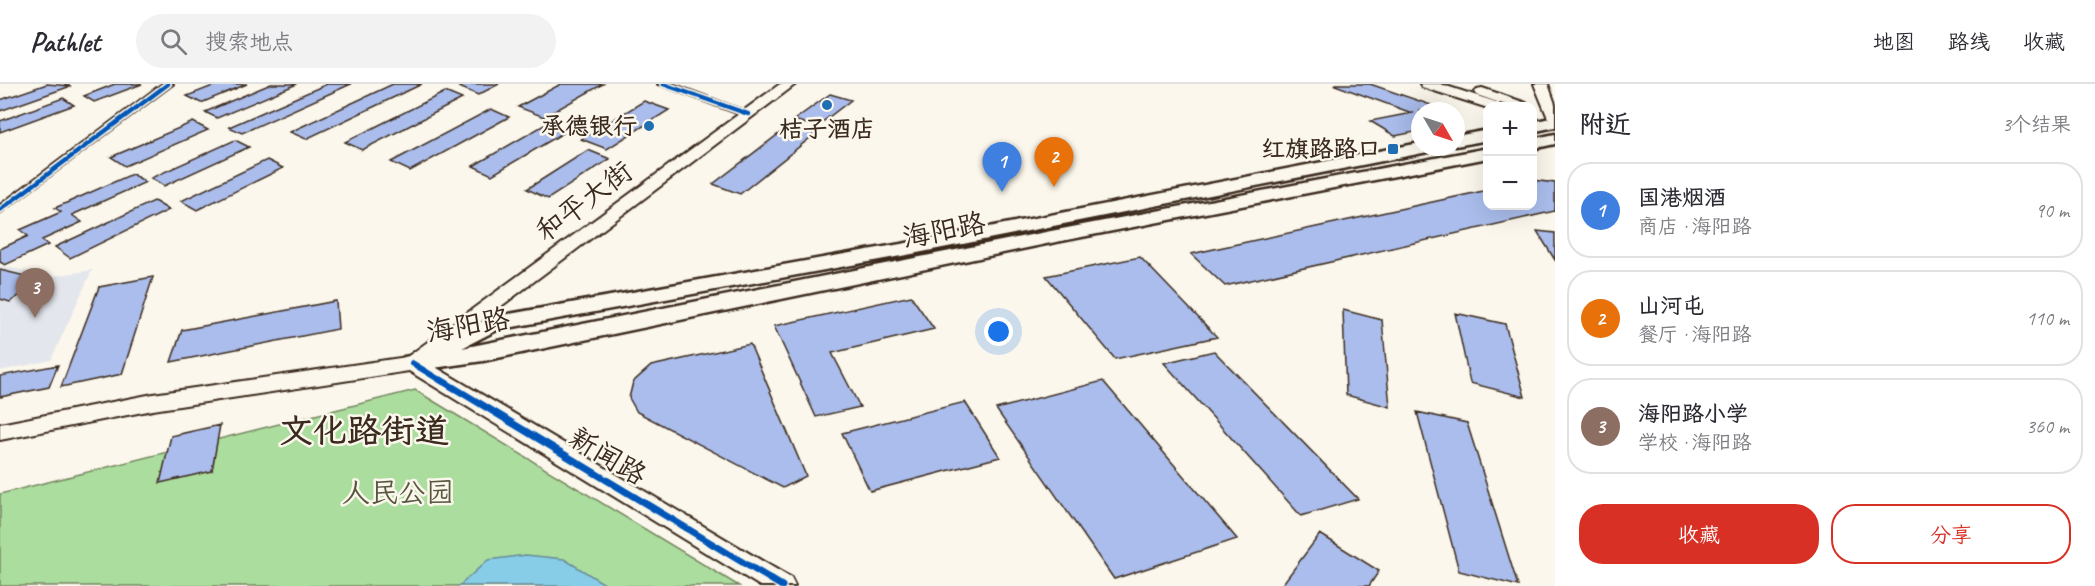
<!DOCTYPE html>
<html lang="zh">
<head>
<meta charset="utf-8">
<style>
  body { margin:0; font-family:Caveat,"LXGW WenKai TC",sans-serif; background:#f2f2f3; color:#2b2b33 }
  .controls { position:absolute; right:18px; top:18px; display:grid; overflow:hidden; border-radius:12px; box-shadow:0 6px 24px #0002 }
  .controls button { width:54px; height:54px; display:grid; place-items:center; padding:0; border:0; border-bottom:2px solid #e1e1e2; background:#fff; color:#2b2b33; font:30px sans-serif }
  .compass { position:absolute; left:1411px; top:18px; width:54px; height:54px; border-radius:50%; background:#fff; box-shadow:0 6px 24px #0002; rotate:129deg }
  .you { position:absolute; left:999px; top:248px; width:21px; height:21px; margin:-15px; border:4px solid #fff; border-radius:50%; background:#1a73e8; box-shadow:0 0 0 9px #1a73e833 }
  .badge { display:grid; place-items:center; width:39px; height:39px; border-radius:50%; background:#d93025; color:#fff; font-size:20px; font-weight:700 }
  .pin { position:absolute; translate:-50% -50px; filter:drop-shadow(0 2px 3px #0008) }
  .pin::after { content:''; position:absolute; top:32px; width:21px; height:18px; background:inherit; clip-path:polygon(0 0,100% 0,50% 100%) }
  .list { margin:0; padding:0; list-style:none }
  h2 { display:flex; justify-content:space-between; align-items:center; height:78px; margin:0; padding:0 24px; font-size:26px }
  h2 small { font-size:20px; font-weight:400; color:#7c7c81 }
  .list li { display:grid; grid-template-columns:39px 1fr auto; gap:18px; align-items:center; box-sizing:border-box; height:96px; margin:0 12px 12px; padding:0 12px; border:2px solid #e1e1e2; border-radius:24px }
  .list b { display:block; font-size:22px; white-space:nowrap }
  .list p { margin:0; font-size:20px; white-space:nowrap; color:#7c7c81 }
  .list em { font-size:20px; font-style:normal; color:#7c7c81 }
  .actions { display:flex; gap:12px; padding:18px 24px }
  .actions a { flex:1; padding:14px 0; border:2px solid #d93025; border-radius:24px; text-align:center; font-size:21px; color:#d93025 }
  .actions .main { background:#d93025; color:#fff }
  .icon { flex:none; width:33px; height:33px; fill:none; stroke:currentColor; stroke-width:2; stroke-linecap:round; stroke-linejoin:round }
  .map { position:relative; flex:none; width:1555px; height:502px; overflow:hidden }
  header { display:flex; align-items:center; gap:36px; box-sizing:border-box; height:84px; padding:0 30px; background:#fff; border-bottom:2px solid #e1e1e2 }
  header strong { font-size:28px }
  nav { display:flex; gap:33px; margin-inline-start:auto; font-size:21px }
  .search { width:420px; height:54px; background:#f2f2f3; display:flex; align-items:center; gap:15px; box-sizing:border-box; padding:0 21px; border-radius:33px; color:#7c7c81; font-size:22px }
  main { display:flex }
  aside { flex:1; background:#fff }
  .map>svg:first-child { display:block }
  .built { fill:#e3e6ec }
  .green { fill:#abdd9e; stroke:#73845e; stroke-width:1.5 }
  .water { fill:#87cde8; stroke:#698c97; stroke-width:1.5 }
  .building { fill:#aabdec; stroke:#3b2a1e; stroke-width:1.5 }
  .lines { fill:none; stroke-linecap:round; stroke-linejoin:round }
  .street-casing { stroke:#3b2a1e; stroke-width:4 }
  .secondary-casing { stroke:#3b2a1e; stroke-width:4 }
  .primary-casing { stroke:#3b2a1e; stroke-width:5 }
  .street { fill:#fbf7ec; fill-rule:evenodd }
  .secondary { fill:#fbf7ec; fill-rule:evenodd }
  .primary { fill:#fbf7ec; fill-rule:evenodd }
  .cycleway-far2-casing { stroke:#fbf7ec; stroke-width:8 }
  .cycleway-far1-casing { stroke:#fbf7ec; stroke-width:10 }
  .cycleway-casing { stroke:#fbf7ec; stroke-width:10 }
  .cycleway-far2 { stroke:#0057b8; stroke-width:4.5 }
  .cycleway-far1 { stroke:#0057b8; stroke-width:6 }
  .cycleway { stroke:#0057b8; stroke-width:7 }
  .poi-dot { fill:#1f6fb2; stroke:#fbf7ec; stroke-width:2 }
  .labels { text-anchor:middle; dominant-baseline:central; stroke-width:5; stroke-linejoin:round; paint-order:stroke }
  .far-poi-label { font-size:24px; font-weight:bold; fill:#3b2a1e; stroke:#fbf7ec; text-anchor:end }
  .street-label { font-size:28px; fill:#3b2a1e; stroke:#fbf7ec }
  .park-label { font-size:28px; fill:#57573e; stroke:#fbf7ec }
  .district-label { font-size:34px; font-weight:bold; fill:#3b2a1e; stroke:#fbf7ec }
</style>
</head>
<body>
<header>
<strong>Pathlet</strong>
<div class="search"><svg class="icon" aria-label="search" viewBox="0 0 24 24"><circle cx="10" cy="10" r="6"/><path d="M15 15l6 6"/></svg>搜索地点</div>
<nav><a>地图</a><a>路线</a><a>收藏</a></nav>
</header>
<main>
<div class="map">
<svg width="1555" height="502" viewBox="0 0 1555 502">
  <rect width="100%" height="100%" fill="#fbf7ec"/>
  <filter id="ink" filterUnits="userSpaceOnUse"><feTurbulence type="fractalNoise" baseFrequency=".0167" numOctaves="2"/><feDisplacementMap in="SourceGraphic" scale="12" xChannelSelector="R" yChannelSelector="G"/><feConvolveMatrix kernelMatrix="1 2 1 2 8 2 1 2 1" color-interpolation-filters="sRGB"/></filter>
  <g filter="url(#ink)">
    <path class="built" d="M0 182 54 192 92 186 51 276 0 287Z"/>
    <path class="green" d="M415 306 739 502H0V410Z"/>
    <path class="water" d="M526 471 564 475 608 502H459L488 476Z"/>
    <path class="building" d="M47 0 71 2 0 27V16Z
      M115 0H142L94 18 84 12Z
      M218 0H247L201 19 187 12Z
      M271 0H297L217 34 205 28Z
      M327 0H351L242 49 229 43Z
      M393 0H422L306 55 290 48Z
      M466 0H499L478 11 459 3Z
      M561 0H603L544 33 518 23Z
      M1336 0H1370L1437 23 1439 27H1420V47L1395 52 1370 37 1412 29 1335 1Z
      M445 8 462 15 362 66 345 58Z
      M830 10 851 16 816 43 794 36Z
      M63 14 74 21 0 48V37Z
      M644 17 669 26 607 65 581 55Z
      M491 25 509 33 410 87 391 78Z
      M193 38 208 46 125 82 111 73Z
      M544 41 563 49 492 91 473 82Z
      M789 42 815 50 740 110 713 100Z
      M235 56 249 63 164 102 151 94Z
      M588 66 610 75 548 115 527 105Z
      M267 76 283 84 197 126 181 117Z
      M132 90 146 98 72 131 82 138 42 156 48 161 5 181 0 178V165L28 152 20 146 61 128 55 124Z
      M1532 96 1555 99V127L1225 202 1191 170 1488 106V122H1532Z
      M154 117 169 126 70 174 55 163Z
      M1537 147 1555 149V176Z
      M1140 173 1217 253 1115 275 1046 192Z
      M0 186 42 196 10 218 0 215Z
      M153 193 122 290 61 303 99 203Z
      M911 212 934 245 832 269 860 323 816 333 774 242Z
      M336 217 338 245 171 278 182 246Z
      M1343 226 1382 236 1390 323 1346 311Z
      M1455 229 1505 240 1525 313 1470 299Z
      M750 260 806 392 783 404 637 328 629 314 633 298 651 282Z
      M1214 267 1358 415 1301 432 1164 279Z
      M58 281 49 303 0 313V292Z
      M1103 297 1237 455 1114 495 996 325Z
      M965 318 1000 373 870 407 842 349Z
      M1417 328 1467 339 1518 502 1459 487Z
      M220 341 212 387 160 399 171 352Z
      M1320 450 1379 487 1369 502H1281Z"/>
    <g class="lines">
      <g class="street-casing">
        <path id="street" d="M162 0H173L0 129V121Z
          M658 0H672L753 30 745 32Z"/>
      </g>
      <g class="secondary-casing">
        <path id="secondary" d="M780 0H796L427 278 791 494 795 502H760L409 287 153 326 0 356V340L153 310 407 273Z
          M1420 0H1440L1499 19 1501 22H1488V24L1422 3Z
          M1534 0H1548L1555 20V38L1548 34Z
          M1482 4 1526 19 1528 22H1509L1477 11 1475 8 1477 5Z"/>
      </g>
      <g class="primary-casing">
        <path id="primary" d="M1555 33V43L1532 48V38Z
          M1488 46V56L1456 62V52Z
          M1555 50V60L1532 65V55Z
          M1420 59V63H1437L1434 67 1428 68 912 170 497 246 462 264 1051 147 1488 64V74L1051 159 483 277 412 287 404 285 400 279 404 273 421 270 424 263 492 233 912 158Z"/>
      </g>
      <use href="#street" class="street"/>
      <use href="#secondary" class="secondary"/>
      <use href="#primary" class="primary"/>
      <g class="cycleway-far2-casing">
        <path id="cycleway-far2" d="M663 0 748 30
          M0 126 168 0"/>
      </g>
      <g class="cycleway-far1-casing">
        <path id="cycleway-far1" d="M412 279 443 298"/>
      </g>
      <g class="cycleway-casing">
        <path id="cycleway" d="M441 296 782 502"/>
      </g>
      <use href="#cycleway-far2" class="cycleway-far2"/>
      <use href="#cycleway-far1" class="cycleway-far1"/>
      <use href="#cycleway" class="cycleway"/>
    </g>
  </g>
  <g class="poi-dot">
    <circle cx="827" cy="21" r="6"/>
    <circle cx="649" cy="42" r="6"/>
    <rect x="1387" y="59" width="12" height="12" rx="3"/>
  </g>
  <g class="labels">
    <g class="far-poi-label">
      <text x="637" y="42">承德银行</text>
      <text x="827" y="45" text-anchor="middle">桔子酒店</text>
      <text x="1381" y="65">红旗路路口</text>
    </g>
    <g class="street-label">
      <text transform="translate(584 117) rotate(-37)">和平大街</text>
      <text transform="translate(944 146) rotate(-11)">海阳路</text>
      <text transform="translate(468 241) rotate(-10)">海阳路</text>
      <text transform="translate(608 372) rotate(31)">新闻路</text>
    </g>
    <g class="park-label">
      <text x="398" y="408">人民公园</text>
    </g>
    <g class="district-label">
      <text x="364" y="346">文化路街道</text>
    </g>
  </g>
</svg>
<div class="controls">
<button>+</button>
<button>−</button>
</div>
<svg class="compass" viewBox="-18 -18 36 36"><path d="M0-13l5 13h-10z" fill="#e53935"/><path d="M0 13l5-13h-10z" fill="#7c7c81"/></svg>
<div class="you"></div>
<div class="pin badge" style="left:1002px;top:108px;background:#3f7fe0">1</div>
<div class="pin badge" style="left:1054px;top:103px;background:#e8710a">2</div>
<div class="pin badge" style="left:35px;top:234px;background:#8d6e63">3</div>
</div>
<aside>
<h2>附近<small>3个结果</small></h2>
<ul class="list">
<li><span class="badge" style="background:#3f7fe0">1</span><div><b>国港烟酒</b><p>商店 · 海阳路</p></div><em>90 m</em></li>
<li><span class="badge" style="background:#e8710a">2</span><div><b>山河屯</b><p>餐厅 · 海阳路</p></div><em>110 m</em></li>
<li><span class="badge" style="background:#8d6e63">3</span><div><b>海阳路小学</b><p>学校 · 海阳路</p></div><em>360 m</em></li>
</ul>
<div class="actions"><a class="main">收藏</a><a>分享</a></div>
</aside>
</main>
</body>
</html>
